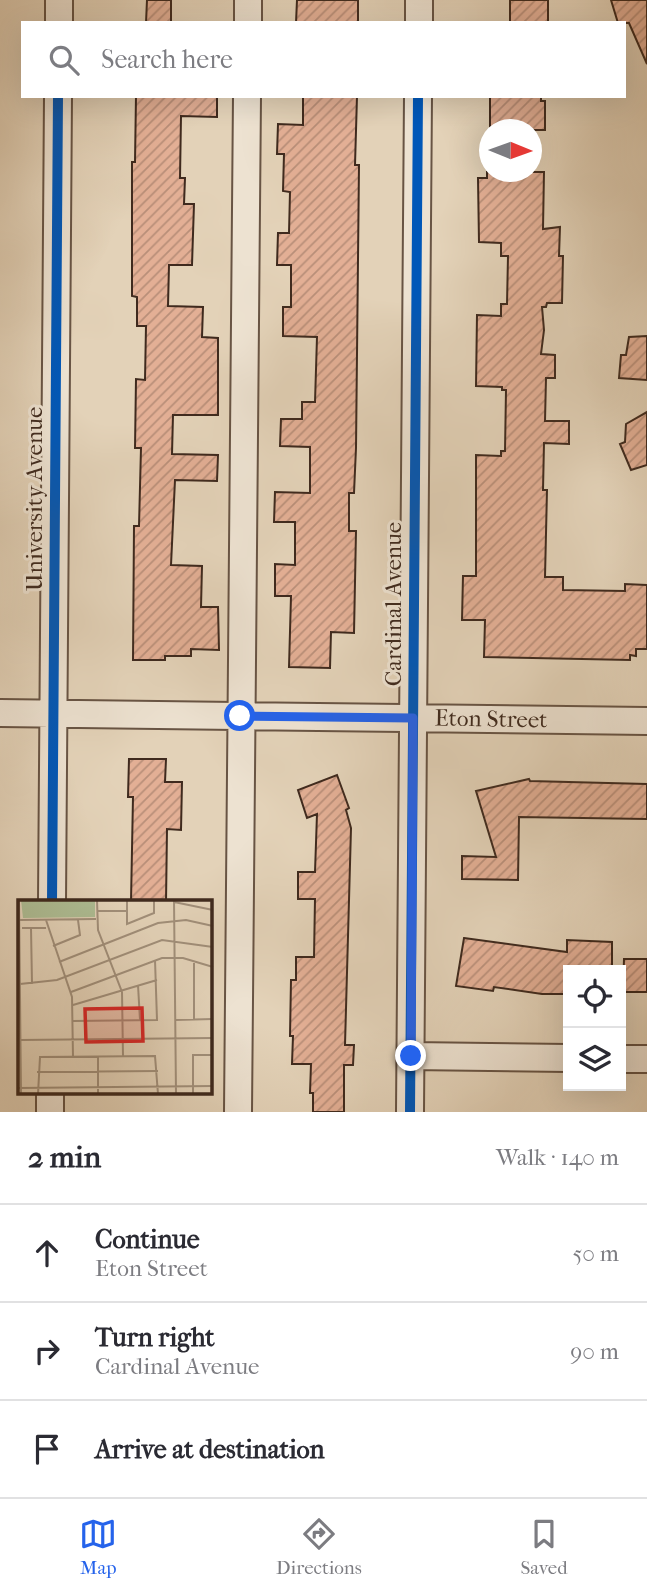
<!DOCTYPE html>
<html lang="en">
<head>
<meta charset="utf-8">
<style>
  body { margin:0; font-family:"IM FELL French Canon",serif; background:#f7f7f7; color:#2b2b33 }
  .controls { position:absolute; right:21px; bottom:21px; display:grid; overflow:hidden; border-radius:0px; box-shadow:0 7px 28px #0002 }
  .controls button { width:63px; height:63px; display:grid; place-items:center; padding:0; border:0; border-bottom:2px solid #e1e1e2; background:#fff; color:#2b2b33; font:35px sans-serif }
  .compass { position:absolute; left:479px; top:119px; width:63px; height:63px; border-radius:50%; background:#fff; box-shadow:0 7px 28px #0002; rotate:91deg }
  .stop { position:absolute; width:21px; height:21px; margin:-16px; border:5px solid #2563eb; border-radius:50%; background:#fff }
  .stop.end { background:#2563eb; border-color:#fff; box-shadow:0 2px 7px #0008 }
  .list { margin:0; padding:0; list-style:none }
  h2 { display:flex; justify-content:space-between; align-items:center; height:91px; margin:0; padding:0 28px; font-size:30px }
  h2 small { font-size:23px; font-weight:400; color:#7c7c81 }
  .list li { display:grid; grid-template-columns:46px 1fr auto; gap:21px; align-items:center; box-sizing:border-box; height:98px; padding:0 28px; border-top:2px solid #e1e1e2 }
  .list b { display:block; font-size:26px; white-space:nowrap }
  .list p { margin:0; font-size:23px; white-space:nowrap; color:#7c7c81 }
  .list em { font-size:23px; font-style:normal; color:#7c7c81 }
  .icon { flex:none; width:38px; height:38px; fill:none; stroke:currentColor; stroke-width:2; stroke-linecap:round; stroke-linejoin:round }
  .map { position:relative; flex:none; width:647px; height:1112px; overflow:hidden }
  .search { position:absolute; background:#fff; box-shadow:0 7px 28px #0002; left:21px; right:21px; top:21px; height:77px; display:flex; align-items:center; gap:18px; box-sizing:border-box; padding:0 24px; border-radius:0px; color:#7c7c81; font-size:26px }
  .sheet { height:385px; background:#fff }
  nav { display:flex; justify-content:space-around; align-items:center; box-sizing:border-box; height:98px; border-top:2px solid #e1e1e2; background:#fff; font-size:19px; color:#7c7c81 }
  nav a { display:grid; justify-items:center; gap:4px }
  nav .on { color:#2563eb }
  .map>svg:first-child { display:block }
  .building { fill:url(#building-hatch); stroke:#3f2a1e; stroke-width:2 }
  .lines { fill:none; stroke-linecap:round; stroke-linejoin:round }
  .minor-casing { stroke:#685444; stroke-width:30 }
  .minor { stroke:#ede2d1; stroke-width:26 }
  .cycleway-casing { stroke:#ede2d1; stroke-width:15 }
  .cycleway { stroke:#0057b8; stroke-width:10 }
  .route { stroke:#2563eb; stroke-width:9 }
  .labels { text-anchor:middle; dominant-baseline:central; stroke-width:6; stroke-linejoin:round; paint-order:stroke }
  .street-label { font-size:23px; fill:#3f2a1e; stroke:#ede2d1 }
  .inset-road { fill:none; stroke:#a18f7a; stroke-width:2 }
  .view { fill:#d62828; fill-opacity:0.15; stroke:#d62828; stroke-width:3.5 }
  .inset-edge { fill:none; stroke:#3f2a1e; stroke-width:3.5 }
</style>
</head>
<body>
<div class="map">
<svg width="647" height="1112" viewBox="0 0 647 1112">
  <defs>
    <pattern id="building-hatch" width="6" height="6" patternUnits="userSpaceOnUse" patternTransform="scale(1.75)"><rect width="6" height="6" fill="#e3af95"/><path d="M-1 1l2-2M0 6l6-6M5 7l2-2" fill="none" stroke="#b98f79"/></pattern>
  </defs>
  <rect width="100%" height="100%" fill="#e3d2b8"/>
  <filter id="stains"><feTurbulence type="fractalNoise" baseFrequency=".00286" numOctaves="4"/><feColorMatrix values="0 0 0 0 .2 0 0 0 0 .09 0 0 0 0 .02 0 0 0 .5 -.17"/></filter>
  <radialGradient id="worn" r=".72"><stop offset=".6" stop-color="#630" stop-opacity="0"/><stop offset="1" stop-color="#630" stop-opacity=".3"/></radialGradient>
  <path class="building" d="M147 0H171V23H146Z
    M297 0H358V23H296Z
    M510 0H548V23H510Z
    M611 0H647V64L629 23H618Z
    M136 96H217V117L181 116 180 178H185L184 204H194L192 265H169L168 306 203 307 202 337 218 338V415H173L172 454 218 455 217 481 175 480 171 565 202 566 201 607H218L219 650 191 649V656H165V660H133L134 526H139L141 448H135L136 379 145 380 146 326H137V297L132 296V162H135Z
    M303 96H357L355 165H359L356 448 354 493H349V531H356L354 633 331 632 330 668 289 667 291 596H275V564L295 565V522H274L275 492 310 493V447L280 446 281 419H302V402H315L317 337 283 336V307H291V265H277L278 233H289L290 192 283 191 284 154H277L278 124 303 125Z
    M490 96H541V101H545V130H490Z
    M487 172H544L543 229 560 227 559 256H563L562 303H547L546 307H542L544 330 541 354 555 355V378H546L545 421H569V444L544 443 543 490H547L545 577H563V590L625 591V584L647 585V649H636V656L630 655V660L484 657 485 620H462L463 576H476V455L501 456V451H505L506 390H502V387L476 386 477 315 501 316V304H507L508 256H501V243L479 242 478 178H487Z
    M647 336V380L619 378 621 355H626L629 337Z
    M647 412V465L631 470 620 444 625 442 626 424Z
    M129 759H166L165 782H182L181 830 167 829 166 902H131L133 797H128Z
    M337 775 349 808 346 810 351 828 345 1045H354L353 1065H344V1112H313V1093H310L311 1064H292L293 1036H290L291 980H296V957H314L315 899H298V872H315L317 814 307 818 298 790Z
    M529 779 530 781 647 784V819L519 817 518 880 462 879V856L496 857 476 791Z
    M464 938 567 952V940L612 942V970H568V994H542L494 987 493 991 456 986Z
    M624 959H647V992H623Z"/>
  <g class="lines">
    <g class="minor-casing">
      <path id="minor" d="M59 23V0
        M248 23V0
        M419 23V0
        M0 713 647 721
        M52 902 58 96
        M411 1056 568 1058
        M621 1059H647
        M50 1112V1093
        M238 1112 247 96
        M410 1112 418 96"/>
    </g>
    <use href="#minor" class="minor"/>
    <g class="cycleway-casing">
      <path id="cycleway" d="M52 902 58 96
        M410 1112 418 96"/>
    </g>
    <use href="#cycleway" class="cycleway"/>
  </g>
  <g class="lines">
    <path class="route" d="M240 716 413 718 411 1056"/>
  </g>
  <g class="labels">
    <g class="street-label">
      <text transform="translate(34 499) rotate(-90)">University Avenue</text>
      <text transform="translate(393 604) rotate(-90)">Cardinal Avenue</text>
      <text transform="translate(491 719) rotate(1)">Eton Street</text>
    </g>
  </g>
  <g transform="translate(18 900)">
    <rect width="194" height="194" fill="#e3d2b8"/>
    <path d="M3 0H77V17L5 18Z" fill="#adbd94"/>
    <path class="inset-road" d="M1 0 3 194M79 0 80 30 104 92 105 156M109 0V24L136 13V0M156 0 158 194M156 2 195 10M79 11H108M2 20 78 19M28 20 54 97 55 157M4 28H28M13 28 14 84M35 46 62 35 60 20M41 62 140 23 168 20 195 26M176 63V120M2 84 39 80 144 40 195 47M120 85 122 120M53 92 144 58H165L195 67M55 105 139 80M157 120 195 119M55 121 139 120 137 60M2 140 195 138M80 156V194M19 172 140 171M0 188 195 186M20 194 22 157 137 156 140 194M175 194V155H195"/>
    <path class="view" d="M124 108 125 141 68 142 67 109Z"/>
    <rect width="194" height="194" class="inset-edge"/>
  </g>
  <rect width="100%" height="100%" filter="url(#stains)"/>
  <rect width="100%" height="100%" fill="url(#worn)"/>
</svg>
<div class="controls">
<button><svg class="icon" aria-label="locate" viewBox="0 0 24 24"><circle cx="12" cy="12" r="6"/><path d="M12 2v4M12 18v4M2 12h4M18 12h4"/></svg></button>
<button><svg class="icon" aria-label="layers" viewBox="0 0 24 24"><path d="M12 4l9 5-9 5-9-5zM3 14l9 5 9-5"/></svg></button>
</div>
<svg class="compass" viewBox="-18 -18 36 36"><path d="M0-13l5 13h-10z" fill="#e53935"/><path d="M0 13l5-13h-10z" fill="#7c7c81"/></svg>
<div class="stop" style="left:240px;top:716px"></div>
<div class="stop end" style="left:411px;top:1056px"></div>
<div class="search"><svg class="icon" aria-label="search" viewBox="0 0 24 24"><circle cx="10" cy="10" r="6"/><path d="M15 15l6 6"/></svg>Search here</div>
</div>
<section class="sheet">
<h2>2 min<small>Walk · 140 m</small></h2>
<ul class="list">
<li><svg class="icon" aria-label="ahead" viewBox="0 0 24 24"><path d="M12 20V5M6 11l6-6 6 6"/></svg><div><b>Continue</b><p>Eton Street</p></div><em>50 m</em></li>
<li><svg class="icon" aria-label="right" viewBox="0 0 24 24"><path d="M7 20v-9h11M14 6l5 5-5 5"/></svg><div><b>Turn right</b><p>Cardinal Avenue</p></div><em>90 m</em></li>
<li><svg class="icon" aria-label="arrive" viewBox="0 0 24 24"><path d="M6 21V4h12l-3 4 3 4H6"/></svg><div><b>Arrive at destination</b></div></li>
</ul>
</section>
<nav>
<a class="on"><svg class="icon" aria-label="map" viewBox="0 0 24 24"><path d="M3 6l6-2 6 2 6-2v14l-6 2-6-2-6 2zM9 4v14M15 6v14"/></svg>Map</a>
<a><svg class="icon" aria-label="directions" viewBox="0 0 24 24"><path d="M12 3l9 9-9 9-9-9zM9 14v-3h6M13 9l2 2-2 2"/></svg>Directions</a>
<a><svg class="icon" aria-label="saved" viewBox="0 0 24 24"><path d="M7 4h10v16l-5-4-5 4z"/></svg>Saved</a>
</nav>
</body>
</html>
